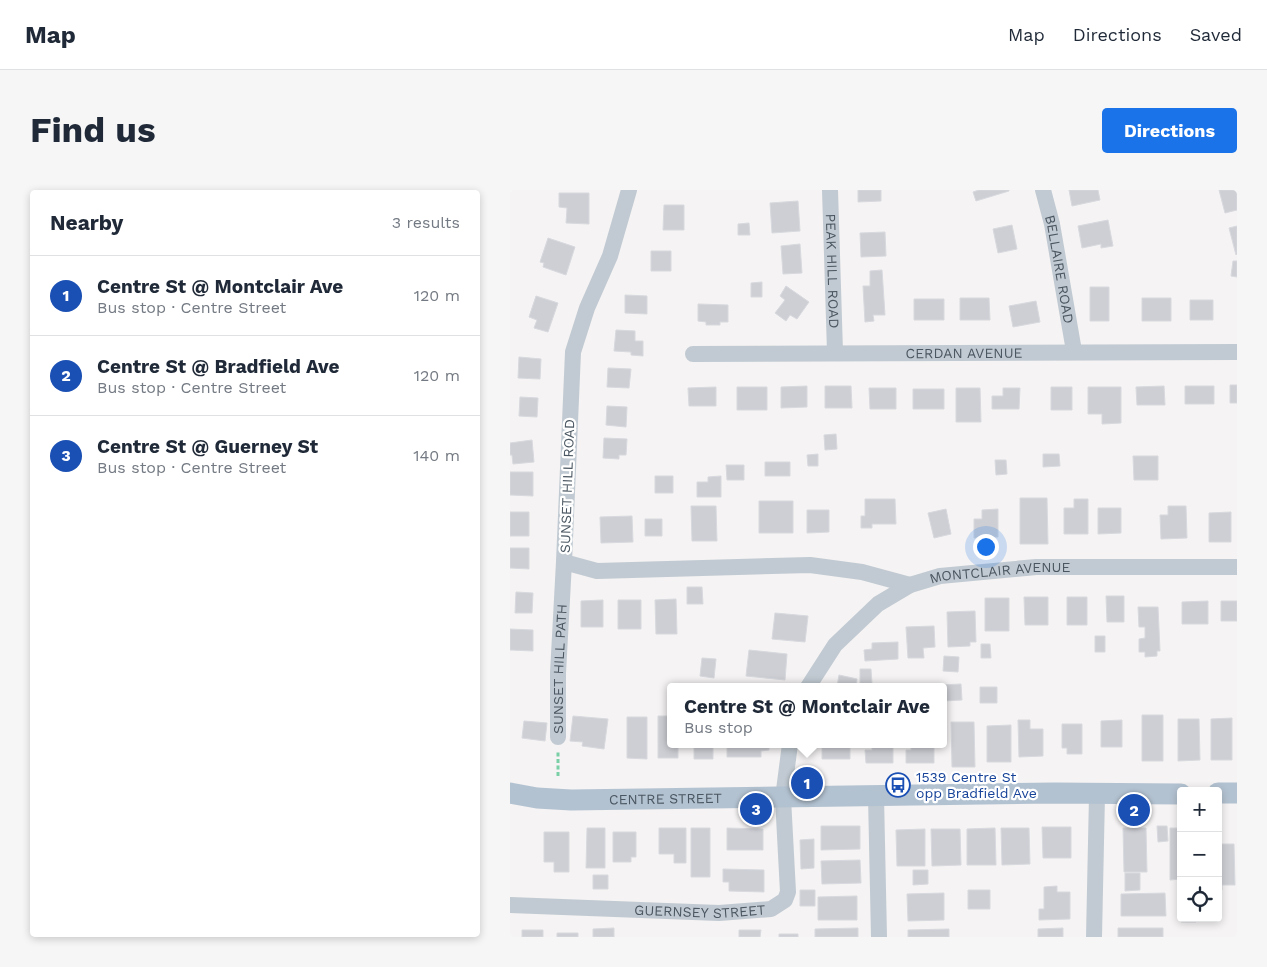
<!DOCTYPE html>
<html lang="en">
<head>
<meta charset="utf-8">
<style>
  body { margin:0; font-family:"Work Sans",sans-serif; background:#f6f6f7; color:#1f2937 }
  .controls { position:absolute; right:15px; bottom:15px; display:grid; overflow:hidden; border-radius:5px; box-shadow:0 2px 8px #0003 }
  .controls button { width:45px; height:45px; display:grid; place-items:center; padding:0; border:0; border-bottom:1px solid #e0e1e3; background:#fff; color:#1f2937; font:25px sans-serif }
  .you { position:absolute; left:475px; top:356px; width:18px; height:18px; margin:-12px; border:4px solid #fff; border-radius:50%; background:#1a73e8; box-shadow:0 0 0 8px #1a73e833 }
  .badge { display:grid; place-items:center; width:32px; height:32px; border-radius:50%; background:#1a73e8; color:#fff; font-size:16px; font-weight:700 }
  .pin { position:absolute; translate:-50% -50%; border:2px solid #fff; box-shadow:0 1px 5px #0006 }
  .popup { position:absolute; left:157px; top:493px; width:280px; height:65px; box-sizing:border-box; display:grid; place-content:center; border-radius:5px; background:#fff; filter:drop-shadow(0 1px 4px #0005); font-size:16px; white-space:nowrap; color:#747a83 }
  .popup b { font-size:19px; color:#1f2937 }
  .popup::after { content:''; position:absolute; left:50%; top:100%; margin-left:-10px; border:10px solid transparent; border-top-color:#fff }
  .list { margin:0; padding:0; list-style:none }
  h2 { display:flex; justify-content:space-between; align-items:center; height:65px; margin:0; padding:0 20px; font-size:21px }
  h2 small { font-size:16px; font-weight:400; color:#747a83 }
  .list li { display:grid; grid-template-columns:32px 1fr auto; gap:15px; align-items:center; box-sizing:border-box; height:80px; padding:0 20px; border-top:1px solid #e0e1e3 }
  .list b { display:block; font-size:19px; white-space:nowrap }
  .list p { margin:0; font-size:16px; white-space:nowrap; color:#747a83 }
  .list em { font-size:16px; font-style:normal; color:#747a83 }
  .icon { flex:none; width:28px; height:28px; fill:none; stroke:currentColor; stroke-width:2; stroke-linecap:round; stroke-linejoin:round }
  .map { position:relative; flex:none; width:727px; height:747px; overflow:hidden; border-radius:5px }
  header { display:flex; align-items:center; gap:30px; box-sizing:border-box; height:70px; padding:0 25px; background:#fff; border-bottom:1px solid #e0e1e3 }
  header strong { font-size:24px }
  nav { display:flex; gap:28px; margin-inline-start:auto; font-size:18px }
  .intro { display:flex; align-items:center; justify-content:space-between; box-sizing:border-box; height:120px; padding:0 30px }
  h1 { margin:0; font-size:35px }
  .button { padding:12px 22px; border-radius:5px; background:#1a73e8; color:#fff; font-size:18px; font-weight:700 }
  main { display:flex; gap:30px; padding:0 30px }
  aside { flex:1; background:#fff; border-radius:5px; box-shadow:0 2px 8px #0003 }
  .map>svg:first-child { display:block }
  .building { fill:#cdcfd5; stroke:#d7d9de }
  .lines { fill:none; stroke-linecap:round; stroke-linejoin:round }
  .path { stroke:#7ad0a6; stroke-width:3; stroke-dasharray:4 2.5; stroke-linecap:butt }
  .minor { stroke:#c1cad2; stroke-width:16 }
  .major { stroke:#b3c2d1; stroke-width:21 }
  .labels { text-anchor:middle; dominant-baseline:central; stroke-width:4.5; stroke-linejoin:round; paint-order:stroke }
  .street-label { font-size:14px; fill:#4a5661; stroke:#fff }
  .transit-label { font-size:14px; fill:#164399; stroke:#fff; text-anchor:start }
</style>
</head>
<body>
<header>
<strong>Map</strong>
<nav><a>Map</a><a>Directions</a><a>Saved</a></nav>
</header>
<div class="intro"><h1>Find us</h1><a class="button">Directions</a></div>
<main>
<aside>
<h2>Nearby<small>3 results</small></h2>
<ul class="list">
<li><span class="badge" style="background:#1a4fb4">1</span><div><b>Centre St @ Montclair Ave</b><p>Bus stop · Centre Street</p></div><em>120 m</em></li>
<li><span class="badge" style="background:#1a4fb4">2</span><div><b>Centre St @ Bradfield Ave</b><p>Bus stop · Centre Street</p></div><em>120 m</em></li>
<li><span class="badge" style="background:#1a4fb4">3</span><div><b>Centre St @ Guerney St</b><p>Bus stop · Centre Street</p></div><em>140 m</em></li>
</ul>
</aside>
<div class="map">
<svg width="727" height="747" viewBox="0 0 727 747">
  <rect width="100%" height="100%" fill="#f5f3f3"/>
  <path class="building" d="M348 0H371V11L348 12Z
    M469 0H499V1L466 11 463 2Z
    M559 0H588L590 10 562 16Z
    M709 0H727V20L715 23Z
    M49 3H79V34L56 33 57 18 49 17Z
    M288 11 290 41 262 43 260 13Z
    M154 15H174V40H153Z
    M598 30 603 56 591 58V54L572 58 568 36Z
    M239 33 240 45H228V34Z
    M502 35 507 59 488 63 483 39Z
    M727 36V64L726 65 719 38Z
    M375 42 376 66 351 67 350 43Z
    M38 48 65 57 56 85 33 77 34 73 30 72Z
    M290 54 292 83 273 84 271 56Z
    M141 61H161V81H141Z
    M723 71H727V87L721 86Z
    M372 80 375 125H363L364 131 355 132 353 96H360V81Z
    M252 92V107H241V93Z
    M276 96 299 112 287 129 280 125 276 131 265 123 275 110 270 106Z
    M580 97H599V131H580Z
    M115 105 137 106V124L115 123Z
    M26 106 48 113 38 142 24 138 27 130 19 127Z
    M450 108H479L480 130H450Z
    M632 108H661V131H632Z
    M404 109H434V130H404Z
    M680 110H703V130H680Z
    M526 111 530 132 503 137 499 116Z
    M188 114 218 115V132H210V135H196V132L188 131Z
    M106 140 125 141V151H133V166L121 165V162L104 161Z
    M9 167 31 169 30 189 8 188Z
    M98 178 121 179 119 198 97 197Z
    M720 195H727V213H720Z
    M297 196V217L271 218V197Z
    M315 196H341L342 218H315Z
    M654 196 655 215H627L626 197Z
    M675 196H704V214H675Z
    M206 197V216H179L178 198Z
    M227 197H257V220H227Z
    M541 197H562V220H541Z
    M578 197H611V233L592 234V224H578Z
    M359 198H386V219H360Z
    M446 198H470L471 232H446Z
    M493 198H510L509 219H482V206H493Z
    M403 199H434V219H403Z
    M10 207 28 208 27 227 9 226Z
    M97 216 117 217 116 237 96 235Z
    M326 244 327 259 315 260 314 245Z
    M94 248 117 249 116 265H109V269L93 268Z
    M22 250 24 272 3 274 2 265H0V253Z
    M308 264V276H298L297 265Z
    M533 264H549L550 276 533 277Z
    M623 266H648V290H624Z
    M485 270H496L497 284 486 285Z
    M255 272H280V286H255Z
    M216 275H234V290H217Z
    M0 282H23V306L0 305Z
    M145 286H163V303H145Z
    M211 286V307H187V292H198V287Z
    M510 308H537L538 354H510Z
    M355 309H385L386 334H362V338H351V326H355Z
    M564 309H578V344H554V318H564Z
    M249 311H283V343H249Z
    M181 316H206L207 351H182Z
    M658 316H676L677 348 651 349 650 325H658Z
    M588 318H611V343L588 344Z
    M436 319 441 344 424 348 418 323Z
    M488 319V347L464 348V329H472V320Z
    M297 320H319V342L297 343Z
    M0 322H19V346H0Z
    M721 322V352H699V323Z
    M122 326 123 352 91 353 90 327Z
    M135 329H152V346H135Z
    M0 358H19V379L0 378Z
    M177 397H192L193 414H177Z
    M6 402 23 403 22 423H5Z
    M596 406H614V432H597Z
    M514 407H538V435H515Z
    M557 407H577V435H557Z
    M475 408H499V441H475Z
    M166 409 167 444H146L145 410Z
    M93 410V437H71V411Z
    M108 410H131V439H108Z
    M698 411V434H672V412Z
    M711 411H727V431H711Z
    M628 417H648L650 461H647V466L635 467V462H629V449L635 448V437H629Z
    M465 421 466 452H460V456L438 457 437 422Z
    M265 423 298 426 295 452 262 449Z
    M424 436 425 457 413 458 414 468H398L396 437Z
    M0 439 23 440V461L0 460Z
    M585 446H595V462H585Z
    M388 452V469L355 471 354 460 362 459V453Z
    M471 454H480L481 468H471Z
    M239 460 277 464 275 490 236 486Z
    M434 466 449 467 448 482 433 481Z
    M192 468 206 469 204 488 190 486Z
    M350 479H361L362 494H350Z
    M329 485 347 489 346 497H327Z
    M451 494 452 510 433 511 432 495Z
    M470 497H487V513H470Z
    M632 525H653V571H632Z
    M63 526 98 529 94 559 72 556 73 552 60 551Z
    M148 526H161V554H168V568H148Z
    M117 527H137V569L117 568Z
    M722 528V570H701V529Z
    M668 529H689L690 570 668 571Z
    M508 530H520V539H533V566L509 567Z
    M612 530V557H591V531Z
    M14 531 37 533 35 551 12 548Z
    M441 532H464L465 577H442Z
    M552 534H572V564H557V558H552Z
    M501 535V572H477V536Z
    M184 554H203V569H184Z
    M217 554H259V560L251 561V567H217Z
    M312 554H340V569H312Z
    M362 554H383V573H356L355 560H362Z
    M401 554H424V573H396V560H401Z
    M311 636H350V659L311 660Z
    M647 636H657L658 651 648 652Z
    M532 637H561V668H533Z
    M77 638H95V678H76Z
    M149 638H176V673H164V664H149Z
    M181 638H200V687H181Z
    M217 638 253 639V660H217Z
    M485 638 486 675H457V639Z
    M491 638H519L520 674 492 675Z
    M613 638H636L637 682H614Z
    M660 638H671V689L660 690Z
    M415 639V676H387L386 640Z
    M421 639H450L451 675 422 676Z
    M34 642H59V682H44V672H34Z
    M103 642H126V667H121V672H103Z
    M304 649V678L291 679 290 650Z
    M708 654H724L725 695H712V700H708Z
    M350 670 351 693 312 694 311 671Z
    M213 679 254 680V702L219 701V692H213Z
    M403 680H418V694L403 695Z
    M615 683H630V700L615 701Z
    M83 685H98V699H83Z
    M547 696V702H560V729L529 730V719H534V697Z
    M290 700H305V716H290Z
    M458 700H480V719H458Z
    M434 703V730L398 731 397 704Z
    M655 703 656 726H611V704Z
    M347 706V730H308V707Z
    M671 728H686V732H671Z
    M104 738V747H83V739Z
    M348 738V747H305V739Z
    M553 738V747H528V739Z
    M608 738H653V747H608Z
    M439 739V747H398V740Z
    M12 740H33V747H12Z
    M229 740H251L250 747H229Z
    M47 743H68V747H47Z
    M269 744H288V747H269Z"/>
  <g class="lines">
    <path class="path" d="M48 586V562"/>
    <g class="minor">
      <path d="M119 0 100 66 77 118 63 162 54 372 87 381 300 375 352 382 400 395"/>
      <path id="s1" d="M320 0 325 162"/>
      <path id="s2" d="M533 0 542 34 564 161"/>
      <path id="s3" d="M183 164 727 162"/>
      <path id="s4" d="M298 497 325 455 368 414 400 395 430 386 526 377H727"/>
      <path id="s5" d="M48 547V483L54 372"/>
      <path d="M366 606 369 747"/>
      <path id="s6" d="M0 715 209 723 261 719 275 710 278 702 273 608 280 554"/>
      <path d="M584 747 587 605"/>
    </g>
    <g class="major">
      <path id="s7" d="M0 603 27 608 61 610 544 603 671 604"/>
      <path d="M708 603H727"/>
    </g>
  </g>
  <defs>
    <g id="bus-ring" transform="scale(1.25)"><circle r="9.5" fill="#fff" stroke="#1a4fb4" stroke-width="1.5"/><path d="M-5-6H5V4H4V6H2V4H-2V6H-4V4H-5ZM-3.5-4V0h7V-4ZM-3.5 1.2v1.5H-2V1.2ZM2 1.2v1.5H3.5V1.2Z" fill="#1a4fb4"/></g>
  </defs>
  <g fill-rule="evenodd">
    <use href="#bus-ring" x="388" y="595"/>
  </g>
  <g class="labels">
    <g class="street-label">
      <text stroke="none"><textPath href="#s2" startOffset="81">BELLAIRE ROAD</textPath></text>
      <text stroke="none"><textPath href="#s1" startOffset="81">PEAK HILL ROAD</textPath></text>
      <text stroke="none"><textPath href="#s3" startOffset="271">CERDAN AVENUE</textPath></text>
      <text transform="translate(57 296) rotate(-88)">SUNSET HILL ROAD</text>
      <text stroke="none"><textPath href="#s4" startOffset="238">MONTCLAIR AVENUE</textPath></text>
      <text stroke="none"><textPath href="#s5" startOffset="68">SUNSET HILL PATH</textPath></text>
      <text stroke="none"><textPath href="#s7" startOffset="156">CENTRE STREET</textPath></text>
      <text stroke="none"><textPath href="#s6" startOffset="190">GUERNSEY STREET</textPath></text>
    </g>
    <g class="transit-label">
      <text x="406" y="587">1539 Centre St<tspan x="406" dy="16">opp Bradfield Ave</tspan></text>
    </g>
  </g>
</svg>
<div class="controls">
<button>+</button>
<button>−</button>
<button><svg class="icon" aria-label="locate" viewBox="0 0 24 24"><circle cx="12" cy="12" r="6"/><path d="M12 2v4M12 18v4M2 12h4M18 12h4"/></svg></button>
</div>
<div class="you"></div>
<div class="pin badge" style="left:297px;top:593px;background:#1a4fb4">1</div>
<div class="popup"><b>Centre St @ Montclair Ave</b>Bus stop</div>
<div class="pin badge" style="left:624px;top:620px;background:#1a4fb4">2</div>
<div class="pin badge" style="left:246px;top:619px;background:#1a4fb4">3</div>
</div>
</main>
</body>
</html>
